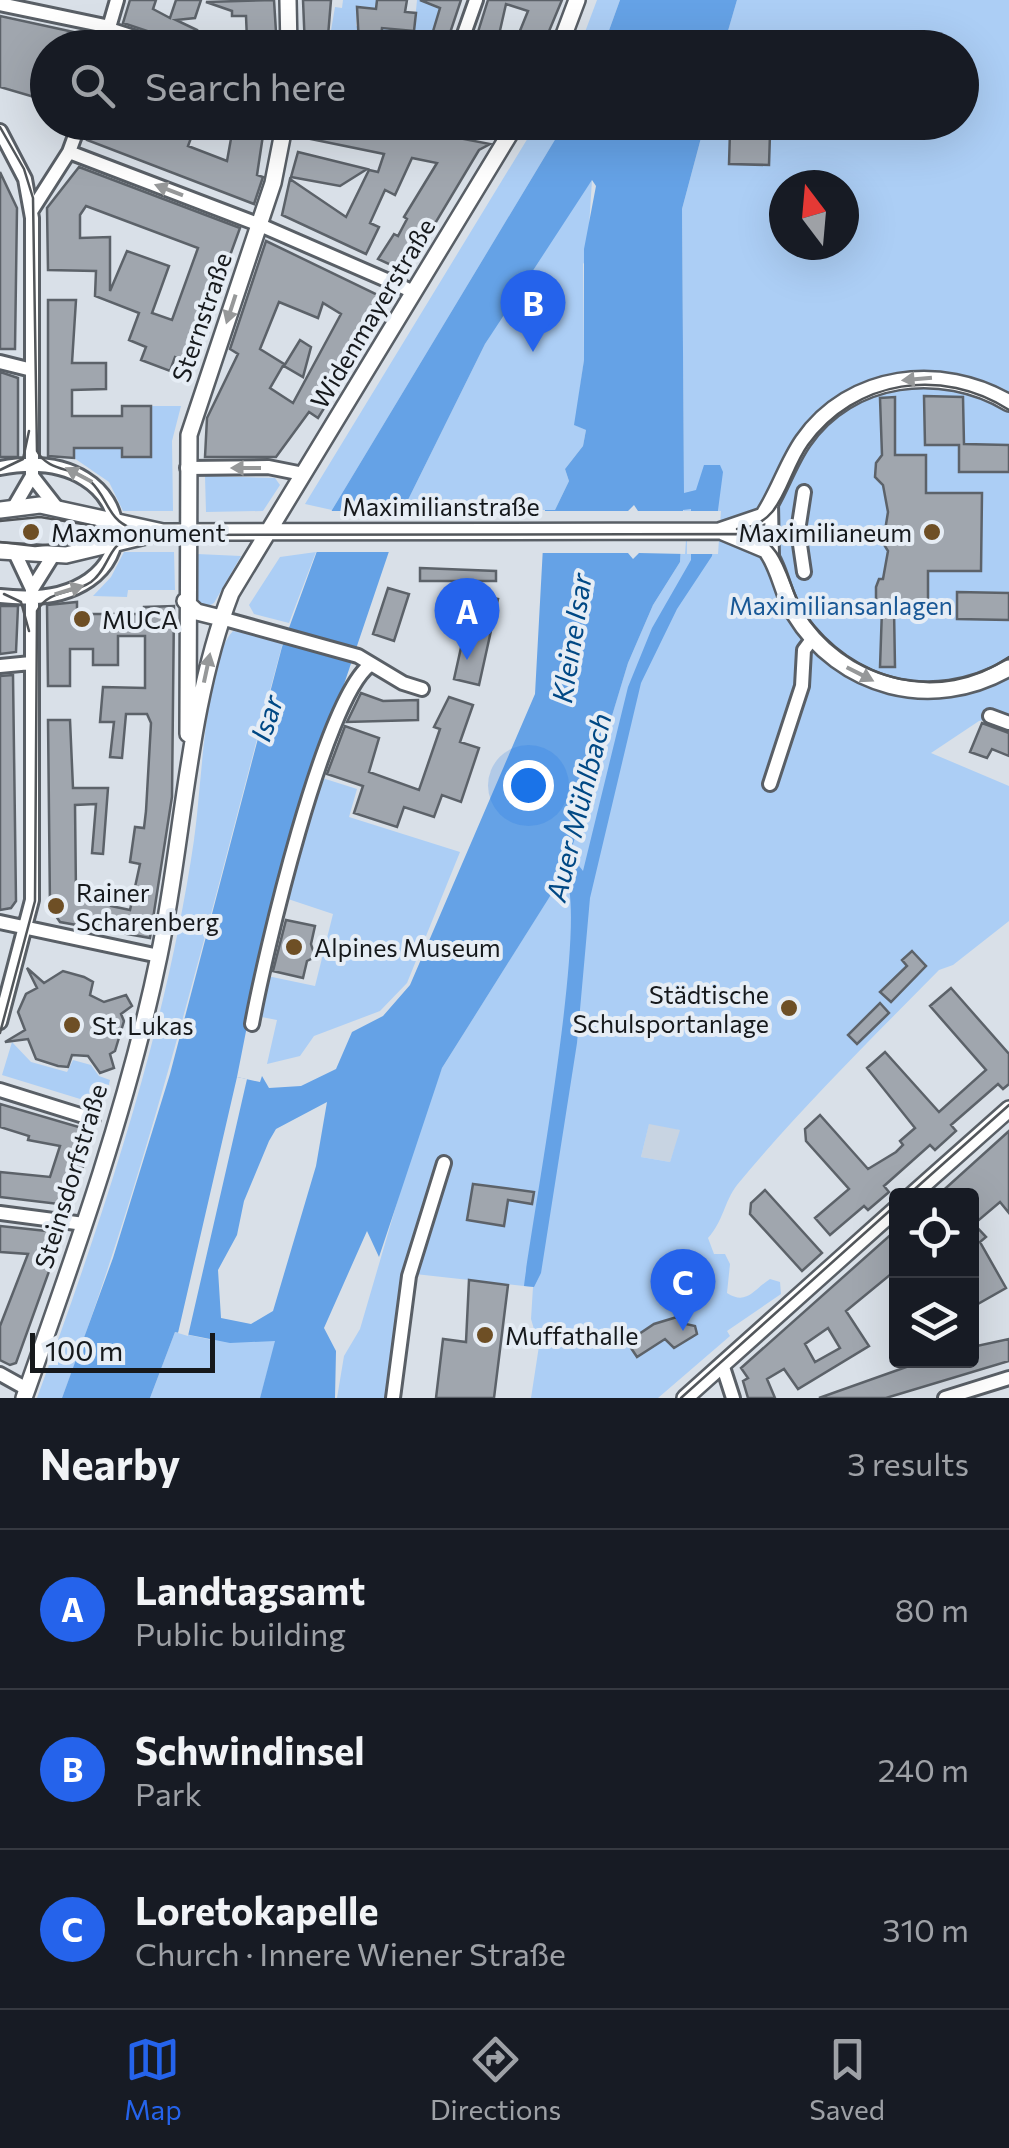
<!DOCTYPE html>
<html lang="en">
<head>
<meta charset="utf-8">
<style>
  body { margin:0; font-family:Commissioner,sans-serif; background:#20242c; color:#f1f3f6 }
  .controls { position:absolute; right:30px; bottom:30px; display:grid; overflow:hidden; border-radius:10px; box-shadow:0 10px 40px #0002 }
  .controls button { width:90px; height:90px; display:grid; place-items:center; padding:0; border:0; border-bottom:2px solid #363941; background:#171b24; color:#f1f3f6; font:50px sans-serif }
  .compass { position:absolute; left:769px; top:170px; width:90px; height:90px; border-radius:50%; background:#171b24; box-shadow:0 10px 40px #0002; rotate:344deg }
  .scale { position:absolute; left:30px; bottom:25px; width:185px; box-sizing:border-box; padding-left:10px; border:5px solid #16191c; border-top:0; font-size:28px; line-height:35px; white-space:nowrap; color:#16191c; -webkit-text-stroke:8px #e6edf5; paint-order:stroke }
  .you { position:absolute; left:528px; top:785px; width:35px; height:35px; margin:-25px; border:8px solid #fff; border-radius:50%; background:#1a73e8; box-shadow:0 0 0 15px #1a73e833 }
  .badge { display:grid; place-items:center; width:65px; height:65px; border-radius:50%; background:#2563eb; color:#fff; font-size:32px; font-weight:700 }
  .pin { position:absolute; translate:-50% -82px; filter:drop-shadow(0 2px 5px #0008) }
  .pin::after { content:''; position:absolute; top:52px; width:35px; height:30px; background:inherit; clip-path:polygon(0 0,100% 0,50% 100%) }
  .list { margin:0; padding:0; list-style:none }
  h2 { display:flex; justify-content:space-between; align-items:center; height:130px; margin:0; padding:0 40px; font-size:42px }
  h2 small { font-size:32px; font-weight:400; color:#9ea1a6 }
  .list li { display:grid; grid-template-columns:65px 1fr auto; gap:30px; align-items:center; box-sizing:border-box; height:160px; padding:0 40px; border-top:2px solid #363941 }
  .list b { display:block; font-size:38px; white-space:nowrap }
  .list p { margin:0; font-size:32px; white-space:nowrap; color:#9ea1a6 }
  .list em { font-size:32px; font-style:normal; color:#9ea1a6 }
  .icon { flex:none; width:55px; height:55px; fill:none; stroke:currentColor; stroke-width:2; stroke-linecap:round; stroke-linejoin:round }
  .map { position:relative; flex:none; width:1009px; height:1398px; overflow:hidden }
  .search { position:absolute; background:#171b24; box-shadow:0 10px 40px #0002; left:30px; right:30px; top:30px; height:110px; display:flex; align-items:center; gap:25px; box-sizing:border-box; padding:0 35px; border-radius:55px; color:#9ea1a6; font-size:38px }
  .sheet { height:610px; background:#171b24 }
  nav { display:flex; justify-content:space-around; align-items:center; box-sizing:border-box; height:140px; border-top:2px solid #363941; background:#171b24; font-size:28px; color:#9ea1a6 }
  nav a { display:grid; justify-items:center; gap:5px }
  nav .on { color:#2563eb }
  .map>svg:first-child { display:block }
  .built { fill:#c8d4e2 }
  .green { fill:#accef5; fill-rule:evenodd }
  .water { fill:#65a2e6; fill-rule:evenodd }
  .pier { fill:#d9e0e8 }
  .building { fill:#a0a6ae; stroke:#5c6269; stroke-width:2.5; fill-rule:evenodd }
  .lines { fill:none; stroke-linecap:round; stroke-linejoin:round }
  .minor-casing { stroke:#595f66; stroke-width:18 }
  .major-casing { stroke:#595f66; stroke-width:20 }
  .minor { stroke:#fff; stroke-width:12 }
  .major { stroke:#fff; stroke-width:15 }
  .tram { stroke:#52565a; stroke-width:2.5 }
  .oneway { fill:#969899 }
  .poi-dot { fill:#6e4f25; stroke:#e6edf5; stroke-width:4 }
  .labels { text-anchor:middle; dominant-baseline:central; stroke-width:8; stroke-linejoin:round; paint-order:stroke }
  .street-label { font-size:25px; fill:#16191c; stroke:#e6edf5 }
  .poi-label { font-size:25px; fill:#16191c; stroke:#e6edf5; text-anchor:start }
  .park-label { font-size:25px; fill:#195896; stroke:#e6edf5 }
  .water-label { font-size:28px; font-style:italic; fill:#004884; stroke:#e6edf5 }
</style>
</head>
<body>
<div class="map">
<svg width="1009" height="1398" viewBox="0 0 1009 1398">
  <rect width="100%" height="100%" fill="#d9e0e8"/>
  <path class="built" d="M649 1123 681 1130 670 1162 641 1157Z"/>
  <path class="green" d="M343 0H377L376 9 357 7 356 26 414 31 417 0H437L436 7 440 8 428 47 328 48 335 7 342 8Z
    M597 0H620L603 47 579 48Z
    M737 0H1009V715L979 721 931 753 1009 786V921L953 965 939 970C870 1040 800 1109 737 1185 724 1202 723 1222 708 1238L714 1254H725L730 1264 727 1293C747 1306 754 1289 770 1279L780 1282 781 1294 727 1331 730 1336 658 1398H531L539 1346 531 1319 533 1287 406 1273 388 1398H337L344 1356 360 1329 420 1124 442 1068 563 875 628 663 653 605 680 562 684 501 682 209 705 123 962 122V48L723 47ZM784 185H844V245H784ZM649 1124 680 1130 670 1162 641 1157Z
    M537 123H565L332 510 305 504Z
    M592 180 587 258 583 264 584 360 575 425 586 430 583 446 565 469 569 481 555 510H499L496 503 486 501 480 510H403L485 344 541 252Z
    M151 406H181L172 441 173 511H123L109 482 74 458V448H122L123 457H151Z
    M205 476 275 478 280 485 263 511 206 512Z
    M124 552H174L175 590H128L127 597 93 596 111 577Z
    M316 552 289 623 254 614 249 605 280 557Z
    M197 554 241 556 214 603 205 608 196 603Z
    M233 631 283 642C214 896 155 1152 62 1398H37C103 1217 166 1031 194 840 201 797 205 658 233 631Z
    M316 776 357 789 349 817 460 852 407 983 380 1011 314 1036 300 1056 267 1064 277 1020 251 1015 258 974 315 986 333 914 276 895Z
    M12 1042 31 1062 67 1072 73 1060 91 1065 99 1076 110 1080 103 1106 2 1075Z
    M175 1332 212 1340 276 1341 260 1398H150Z"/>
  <path class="water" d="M620 0H737L725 41 692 31 690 47H603Z
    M565 123H705L682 209 684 493 696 490 704 465H720L723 472 712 556 677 609 641 683 590 898 577 1043 541 1273 534 1287 524 1286C531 1224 591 908 564 874L442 1068 379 1257 367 1231 324 1328 336 1351 335 1398H260L275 1341 230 1343 175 1332 150 1398H62L113 1258 170 1074 282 647 332 510ZM592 180 596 186 584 249V360L574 425 586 430 583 446 565 469 569 481 555 510H545L535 694 410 985 383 1016 352 1032 336 1069 301 1086 269 1088 262 1076 260 1082 237 1077 273 894 403 510 485 344ZM691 509V560L652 628 628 687 583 871 570 854 628 663 653 605 680 562 683 510ZM327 1102 316 1166 273 1311 251 1324 221 1318 218 1270 237 1235 244 1201 269 1141 276 1129Z"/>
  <path class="pier" d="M634 505 638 511H721L718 554H687V526L685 554 639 553 633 559 628 553H538L540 511H628Z
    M326 511H408L394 552H311Z
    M237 1077 247 1079 188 1336 178 1333Z"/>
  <path class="building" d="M130 0H156L153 9 170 18 176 0H201L195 18 176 20 197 30 192 46 123 23Z
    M274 0 277 48H223L226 34 247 40 246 16H232V11L206 2Z
    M303 0H331L327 48H305Z
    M377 0H407L405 12 416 13 414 31 382 28 380 46 359 44 357 7 376 9Z
    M420 0H461L445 48H428L440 8Z
    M488 0H562L542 48H513L528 11 506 4 496 48H473Z
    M0 16 92 36 96 37 93 48H48V101L0 87Z
    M92 122H120L161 138 167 122H197L188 146 227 161 234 122H265L257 175 263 177 254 204 87 140Z
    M303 122H376L490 144 479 150 406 272 378 259 394 234 398 236 407 219 404 217 437 163 412 158 395 195 385 190 370 223 379 227 366 254 282 215 290 179 346 217 369 170 378 172 384 154 301 137Z
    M730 132 770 134 769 165 729 164Z
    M298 152 367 169 340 186 291 177Z
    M79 167 240 228 191 363 175 357 170 371 141 360 146 347 129 340 139 313 95 296 96 271 48 270 47 208ZM86 206 198 248 172 320 152 313 169 266 127 251 110 291V237L80 238V215Z
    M0 172 17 208 15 349H0Z
    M266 241 380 296 383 313 318 418 309 412 276 457H205L207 418 238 354 230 349ZM279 302 318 318 323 303 341 314 293 403 270 388 284 364 260 349Z
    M48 300H76L72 363H106V389L72 390V416H122V406H151V457H122V448H74V458L48 456Z
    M300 340 311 347 303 377 284 366Z
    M0 372 18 378V457H0Z
    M924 396 963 397 964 444 1009 445V472H959V445H925Z
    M895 397V455H926V493H982L981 571H928V609H894L895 667H880L882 609 876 600V587L879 579H883L888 551 883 543 888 512 883 485 875 477 876 463 882 455 880 398Z
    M420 568 496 571V581H420Z
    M388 588 409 594 394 641 373 634Z
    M957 592 1009 593V620L957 619Z
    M473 594 498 599 479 685 454 679Z
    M77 602V614H144V607L174 606 172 797 150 938 60 922 50 907 48 720H70L73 788H108L103 854 92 853 96 804 75 805 76 894 112 897 111 906 130 910 140 864 130 862 135 827 144 828 146 811 151 723 147 714H126L122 758 110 757 114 722H100L103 687 145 688V636H118V665H93V649H70V686H48L47 605Z
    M0 606H18L16 652 0 654Z
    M13 675 16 901 11 908 0 910V676Z
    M361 693 383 701 418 700V720L347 722Z
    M449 697 473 705 460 742 479 748 461 802 442 795 434 817 404 807 397 827 354 813 363 786 327 774 345 726 379 738 369 772 419 790 440 729 434 727Z
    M982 723 1009 733V756L992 749 987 758 970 752Z
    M286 920 315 926 311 944 315 957 307 961 303 978 273 971Z
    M912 951 926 966 891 1002 880 992 907 966 902 960Z
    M27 968 44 983 63 971 84 977 93 982 90 995 104 1002 126 995 132 1006 121 1014 124 1021 115 1051 110 1054 114 1068 100 1073 88 1056 72 1055 68 1067 58 1066 36 1059 28 1039 5 1042 25 1030 18 1012 26 994 37 988Z
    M951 988 1009 1054V1084L1003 1089 998 1084 951 1125 956 1131 935 1150 930 1145 884 1186 889 1192 868 1210 864 1206 830 1235 815 1218 849 1189 806 1141 805 1129 820 1115 868 1169 896 1152 903 1145 900 1141 915 1128 867 1068 885 1052 939 1112 986 1070 930 1006Z
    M880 1003 889 1013 857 1044 848 1035Z
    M0 1104 89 1130 92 1136 73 1201 67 1205 0 1197V1172L50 1177 60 1146 28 1140 29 1136 0 1127Z
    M1009 1131V1213L1000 1202 974 1224 986 1237 980 1242 1006 1288 976 1305 972 1297V1247L977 1244 972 1237V1196H937Z
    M473 1184 534 1192 532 1204 508 1200 504 1226 467 1220Z
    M765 1190 822 1253 802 1271 750 1214 751 1203Z
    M0 1226 56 1232 61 1238 16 1363 10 1365 0 1360V1326L28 1254 0 1252Z
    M896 1230V1281L891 1274 846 1311 869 1346 798 1389 784 1369 767 1379 775 1398H748L743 1381 748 1378 741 1368ZM828 1328 840 1348 815 1362 805 1344Z
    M469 1280 508 1285 494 1398H436L443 1339 466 1342Z
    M677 1317 681 1323 695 1326 697 1334 674 1348 665 1339 637 1357 627 1342 654 1324Z
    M1009 1339V1361L886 1398H819L912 1365 910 1360H972V1347Z"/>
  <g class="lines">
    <g class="minor-casing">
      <path id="minor" d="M0 4 110 27
        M109 29 168 48
        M103 48 117 0
        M459 48 476 0
        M454 122 511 133
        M0 131 25 179 32 218V476L14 507
        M69 152 260 225 414 292
        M32 210 69 152 80 122
        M0 362 32 370
        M0 468C147 440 162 615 0 596
        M187 468 268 467 303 474
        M32 476 57 508
        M771 504 772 558
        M804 572 798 531 804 492
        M32 589 52 557
        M221 618 358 656 403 683 422 689
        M0 666 31 663
        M990 716 1009 723
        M770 784 802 686 804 650 813 638
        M0 922 159 956
        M0 1022 32 900V589L16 555
        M252 1024C264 958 324 699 370 665
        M0 1090 93 1119
        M0 1213 84 1224
        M722 1364 733 1398
        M0 1374 27 1389
        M393 1398 409 1276 444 1163
        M945 1398 1009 1378"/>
    </g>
    <g class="major-casing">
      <path id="major" d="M288 0 289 48
        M559 48 577 0
        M0 510 40 505 163 532 719 531 763 516C779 492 787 464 803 441 850 373 942 363 1009 403
        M723 532 766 550C780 568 782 593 794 613 840 689 933 712 1009 668
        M0 551 66 555 154 534
        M185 601 197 612 221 618
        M188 734 189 435 273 183 285 122
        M911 1196 1009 1109
        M24 1398C75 1254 128 1106 159 956 184 836 187 708 231 593L517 122
        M685 1398 896 1209"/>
    </g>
    <use href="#minor" class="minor"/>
    <use href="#major" class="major"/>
    <path class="tram" d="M0 127 24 169 33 198 37 451C48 472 73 467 90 481 108 497 107 519 131 528
      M0 470 23 459 29 431
      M0 521 40 517 107 528
      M737 529C784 526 785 477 808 445 856 379 942 367 1009 410
      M0 542 35 546 146 535 750 534C786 542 787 588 805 614 852 681 939 705 1009 657
      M4 594 21 602 29 631
      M0 1033 35 901 37 611C49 589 72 595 91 582 110 568 107 544 132 537
      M907 1196 1009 1105
      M681 1398 896 1205"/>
  </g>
  <defs><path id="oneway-solid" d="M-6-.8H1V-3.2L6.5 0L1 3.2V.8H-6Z" transform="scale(2.5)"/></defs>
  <g class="oneway">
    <use href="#oneway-solid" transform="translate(169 190) rotate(-159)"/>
    <use href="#oneway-solid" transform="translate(231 309) rotate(108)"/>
    <use href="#oneway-solid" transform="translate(917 379) rotate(175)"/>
    <use href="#oneway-solid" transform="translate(246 468) rotate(180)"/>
    <use href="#oneway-solid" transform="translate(79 475) rotate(-152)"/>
    <use href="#oneway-solid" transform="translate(69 590) rotate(-17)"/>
    <use href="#oneway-solid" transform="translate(207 668) rotate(-78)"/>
    <use href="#oneway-solid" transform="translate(860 674) rotate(27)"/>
  </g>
  <g class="poi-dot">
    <circle cx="31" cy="532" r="10"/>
    <circle cx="932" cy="532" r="10"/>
    <circle cx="82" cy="619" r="10"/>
    <circle cx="56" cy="906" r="10"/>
    <circle cx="294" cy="947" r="10"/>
    <circle cx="789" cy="1008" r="10"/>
    <circle cx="72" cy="1025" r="10"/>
    <circle cx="485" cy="1335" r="10"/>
  </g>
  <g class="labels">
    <g class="street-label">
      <text transform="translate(372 313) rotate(-59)">Widenmayerstraße</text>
      <text transform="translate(201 317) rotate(-71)">Sternstraße</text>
      <text x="441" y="506">Maximilianstraße</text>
      <text transform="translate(70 1176) rotate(-73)">Steinsdorfstraße</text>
    </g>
    <g class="poi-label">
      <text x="51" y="532">Maxmonument</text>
      <text x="912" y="532" text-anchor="end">Maximilianeum</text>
      <text x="102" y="619">MUCA</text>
      <text x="76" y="892">Rainer<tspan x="76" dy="29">Scharenberg</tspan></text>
      <text x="314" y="947">Alpines Museum</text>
      <text x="769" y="994" text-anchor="end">Städtische<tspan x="769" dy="29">Schulsportanlage</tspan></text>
      <text x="92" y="1025">St. Lukas</text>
      <text x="505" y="1335">Muffathalle</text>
    </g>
    <g class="park-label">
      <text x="841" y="605">Maximiliansanlagen</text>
    </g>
    <g class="water-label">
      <text transform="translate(571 638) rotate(-81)">Kleine Isar</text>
      <text transform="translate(266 718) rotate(-72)">Isar</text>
      <text transform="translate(578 807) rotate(-76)">Auer Mühlbach</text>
    </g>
  </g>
</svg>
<div class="controls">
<button><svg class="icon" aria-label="locate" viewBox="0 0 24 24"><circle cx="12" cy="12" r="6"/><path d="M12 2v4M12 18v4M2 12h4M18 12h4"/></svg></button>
<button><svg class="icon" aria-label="layers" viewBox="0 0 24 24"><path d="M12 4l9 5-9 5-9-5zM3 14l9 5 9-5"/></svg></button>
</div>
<svg class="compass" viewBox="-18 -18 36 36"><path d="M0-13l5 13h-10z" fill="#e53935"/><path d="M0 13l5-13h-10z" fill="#9ea1a6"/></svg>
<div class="scale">100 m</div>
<div class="you"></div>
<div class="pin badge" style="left:467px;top:660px">A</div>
<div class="pin badge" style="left:533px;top:352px">B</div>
<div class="pin badge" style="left:683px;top:1331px">C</div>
<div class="search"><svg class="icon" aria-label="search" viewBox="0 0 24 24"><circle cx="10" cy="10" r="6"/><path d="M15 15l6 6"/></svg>Search here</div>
</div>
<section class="sheet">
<h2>Nearby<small>3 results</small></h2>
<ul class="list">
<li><span class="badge">A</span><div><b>Landtagsamt</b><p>Public building</p></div><em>80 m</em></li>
<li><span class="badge">B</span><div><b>Schwindinsel</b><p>Park</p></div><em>240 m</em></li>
<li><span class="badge">C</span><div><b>Loretokapelle</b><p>Church · Innere Wiener Straße</p></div><em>310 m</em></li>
</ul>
</section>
<nav>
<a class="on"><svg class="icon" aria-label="map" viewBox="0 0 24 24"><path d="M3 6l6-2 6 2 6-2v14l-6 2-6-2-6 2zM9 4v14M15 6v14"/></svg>Map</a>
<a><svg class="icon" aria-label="directions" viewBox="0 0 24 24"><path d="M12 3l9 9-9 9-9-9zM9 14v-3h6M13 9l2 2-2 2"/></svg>Directions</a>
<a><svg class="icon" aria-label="saved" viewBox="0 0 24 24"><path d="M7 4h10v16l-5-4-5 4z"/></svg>Saved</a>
</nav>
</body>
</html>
